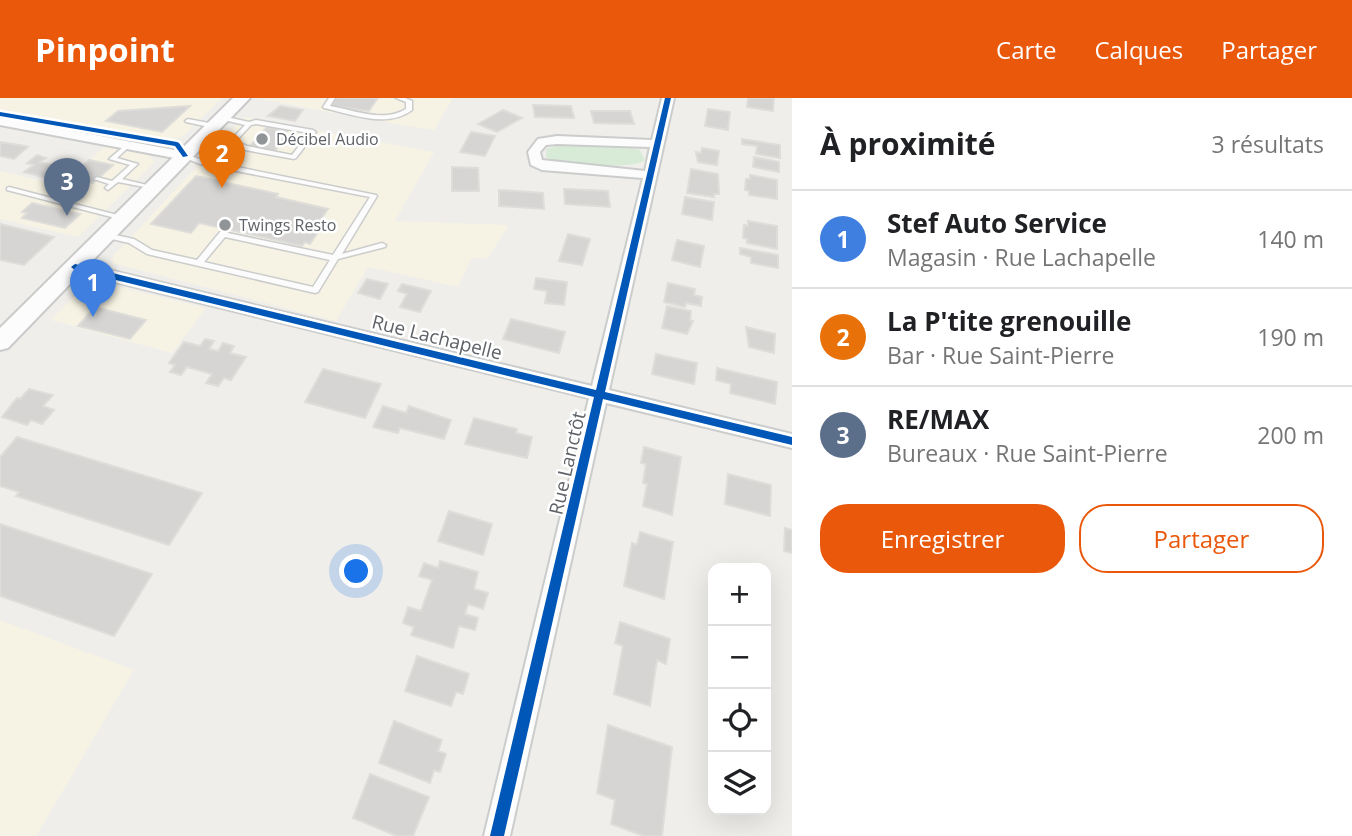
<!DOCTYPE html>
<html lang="fr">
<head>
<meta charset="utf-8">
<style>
  body { margin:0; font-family:"Open Sans",sans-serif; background:#f2f2f2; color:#202124 }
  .controls { position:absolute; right:21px; bottom:21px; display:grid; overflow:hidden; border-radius:14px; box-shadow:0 7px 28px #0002 }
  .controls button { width:63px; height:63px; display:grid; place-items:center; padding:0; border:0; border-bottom:2px solid #e0e0e0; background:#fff; color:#202124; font:35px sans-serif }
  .you { position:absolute; left:357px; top:474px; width:24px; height:24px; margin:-18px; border:5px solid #fff; border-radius:50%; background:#1a73e8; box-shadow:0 0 0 10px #1a73e833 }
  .badge { display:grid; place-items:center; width:46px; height:46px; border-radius:50%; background:#ea580c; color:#fff; font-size:23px; font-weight:700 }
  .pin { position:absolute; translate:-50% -58px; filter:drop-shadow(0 2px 4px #0008) }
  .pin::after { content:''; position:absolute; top:37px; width:24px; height:21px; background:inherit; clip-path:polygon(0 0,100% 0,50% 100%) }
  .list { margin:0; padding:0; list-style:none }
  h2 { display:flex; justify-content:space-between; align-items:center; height:91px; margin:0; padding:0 28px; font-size:30px }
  h2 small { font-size:23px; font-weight:400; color:#757577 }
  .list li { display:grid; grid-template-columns:46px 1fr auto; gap:21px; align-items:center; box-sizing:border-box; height:98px; padding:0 28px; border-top:2px solid #e0e0e0 }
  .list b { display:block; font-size:26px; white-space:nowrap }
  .list p { margin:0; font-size:23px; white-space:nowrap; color:#757577 }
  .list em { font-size:23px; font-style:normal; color:#757577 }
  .actions { display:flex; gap:14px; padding:21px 28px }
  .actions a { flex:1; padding:16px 0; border:2px solid #ea580c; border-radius:28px; text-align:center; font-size:24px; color:#ea580c }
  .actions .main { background:#ea580c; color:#fff }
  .icon { flex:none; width:38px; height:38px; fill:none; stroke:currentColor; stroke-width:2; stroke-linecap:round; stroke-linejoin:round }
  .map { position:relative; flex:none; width:792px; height:738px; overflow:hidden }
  header { display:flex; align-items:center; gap:42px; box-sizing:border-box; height:98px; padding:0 35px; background:#ea580c; color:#fff }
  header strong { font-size:33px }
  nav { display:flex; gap:38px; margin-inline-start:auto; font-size:24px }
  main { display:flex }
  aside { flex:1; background:#fff }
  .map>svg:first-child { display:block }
  .commercial { fill:#f7f3e4 }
  .green { fill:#d8ebd6 }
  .building { fill:#d6d5d3; stroke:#deddd9; stroke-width:2 }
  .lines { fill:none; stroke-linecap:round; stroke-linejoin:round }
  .service-casing { stroke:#cbcccc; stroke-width:3 }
  .minor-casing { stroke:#cbcccc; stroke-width:4 }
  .secondary-casing { stroke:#cacacb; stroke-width:4 }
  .service { fill:#fdfcfc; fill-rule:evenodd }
  .minor { fill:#fdfcfc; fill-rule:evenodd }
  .secondary { fill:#fdfcfc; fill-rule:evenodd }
  .cycleway-casing { stroke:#fff; stroke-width:5 }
  .cycleway { fill:#0057b8; fill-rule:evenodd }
  .poi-dot { fill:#919496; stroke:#fff; stroke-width:2.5 }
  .labels { text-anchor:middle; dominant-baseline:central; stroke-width:5; stroke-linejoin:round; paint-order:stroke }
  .far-poi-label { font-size:16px; fill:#5f6368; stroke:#fff; text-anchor:start }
  .street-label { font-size:19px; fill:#5f6368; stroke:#fff }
</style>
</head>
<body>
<header>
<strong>Pinpoint</strong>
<nav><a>Carte</a><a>Calques</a><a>Partager</a></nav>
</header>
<main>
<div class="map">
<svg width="792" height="738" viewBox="0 0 792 738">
  <rect width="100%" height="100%" fill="#efeeea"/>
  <path class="commercial" d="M0 0H222L183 38 172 43 0 14Z
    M453 0 434 32 390 25 357 15 337 12 334 15 262 1Z
    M244 19 434 54 395 123 509 127 487 161 472 159 458 189 368 169 336 223 112 165 113 158Z
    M106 48 149 57 155 64 78 139 0 121V73L60 87Z
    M98 185 106 186 206 210 172 255 51 222 83 189Z
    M0 522 134 572 36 738H0Z"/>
  <path class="green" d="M560 47 627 49 640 52 645 62C636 72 558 67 546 59V51Z"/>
  <path class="building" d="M336 0H372L377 1 369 13 331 8Z
    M748 0H774L773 13 747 9Z
    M533 7 571 8 574 20 535 19Z
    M190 8 162 34 106 23 118 13Z
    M280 8 303 12 295 23 268 18Z
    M708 11 730 14 728 32 705 28Z
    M503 12 522 20 497 34 478 26Z
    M591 13H630L634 26 594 25Z
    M267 29 287 33 281 40 285 41 274 54 249 49Z
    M471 34 495 38 485 58 460 54Z
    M742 41 780 47V60L756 56 757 48 742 46Z
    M0 44 25 48 28 49 14 61 0 58Z
    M702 50 719 53 717 67 698 64 696 54 701 55Z
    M37 57 46 60 40 64 69 71 55 82 24 74 34 67 27 65Z
    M754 59 779 64V74L753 69Z
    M89 62 113 67 93 85 69 80Z
    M452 69 478 70 479 93H452Z
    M691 71 718 76 719 96H714V99L687 95Z
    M750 77 777 82V101L749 97V93L745 92 746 81H750Z
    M196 78 278 96 276 99 328 111 313 133 318 134 310 146 305 144 302 148 199 125 191 135 151 126Z
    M564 91 608 93 610 109 565 106Z
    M499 92 543 95 544 111 499 108Z
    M685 99 714 104 712 122 682 116Z
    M32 105 70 114 80 116 65 130 22 120 27 115 22 114Z
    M748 123 777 128V151L747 145V141L743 140 744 127 748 128Z
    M0 126 54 139 24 167 0 162Z
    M568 136 590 141 582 167 559 163Z
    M677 142 704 148 700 169 672 162Z
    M740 150 778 157V170L751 165V159L740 156Z
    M536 180 567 184 564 207 545 205 547 193 534 191Z
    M367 181 388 186 380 201 358 195Z
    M668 185 695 191 694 197 702 199 701 208 686 205 685 209 664 204Z
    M402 186 431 193 420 214 400 209 407 196 398 193Z
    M667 208 691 213 690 222 693 223 687 236 662 230Z
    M95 209 146 222 130 241 78 228Z
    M511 221 565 234 559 255 503 241Z
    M746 229 775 236 774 255 749 249Z
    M205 241 214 243 209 251 218 253 223 245 234 248 230 255 246 259 231 282 224 280 218 288 206 285 212 276 187 269 181 277 170 274 175 267 169 265 184 244 200 248Z
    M656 256 697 265 694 286 652 276Z
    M717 270 777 284 775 306 730 295 731 286 716 282Z
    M323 271 381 286 365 320 305 304Z
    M29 291 53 297 43 308 54 312 42 326 31 322 27 327 2 319 17 300 20 301Z
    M383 308 406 315 409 308 451 322 444 341 400 330 398 335 373 329Z
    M474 320 517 331 516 335 532 339 527 360 465 346Z
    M17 339 202 395 169 447 16 398 19 394 0 388V359Z
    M644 349 681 359 672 417 643 408 647 386 643 385 646 366 641 365Z
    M728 376 771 387 770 418 725 406Z
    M449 413 492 426 483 457 438 443Z
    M0 426 152 476 114 538 0 498Z
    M785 430 792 432V455L784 453Z
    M640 434 673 444 664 501 624 488 632 445 637 447Z
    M440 463 478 474 474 491 488 495 483 511 468 506 465 516 478 520 475 532 459 528 453 550 411 537 414 529 403 525 408 509 421 513 432 482 419 478 424 465 438 470Z
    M620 524 670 541 666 566 657 562 650 608 614 596 623 548 615 545Z
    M417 558 469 576 463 596 456 594 451 608 405 593Z
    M394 623 442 642 438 653 446 656 440 674 434 672 430 685 379 665Z
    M608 627 672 649 662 738H644L611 726 615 702 597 695Z
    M370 676 429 699 413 738H397L353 720Z"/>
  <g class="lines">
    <g class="service-casing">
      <path id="service" d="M329 0H335L330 8C354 12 383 25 406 11V4L396 0H405L412 3V12C387 31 351 16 324 10L323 9Z
        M222 18 249 24 256 22 313 32 316 34 296 60 294 61 245 52 230 46 201 40 200 39 203 37 231 42 245 27 220 21 219 20ZM256 26 309 35 292 57 247 48 236 43 251 27Z
        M188 21 214 26 217 28 214 30 186 24 185 23Z
        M129 44 131 45V47L117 60 138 66 122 81 155 89V91L118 84 108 92 105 90 109 86 94 81 97 79 112 83 130 67 109 61Z
        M185 56 202 62 376 97 377 98 342 156 382 145 386 147 385 149 338 161 318 194 315 195 147 156 129 145 103 139V135H106L134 141 152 152 197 162 220 134H223L333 157 370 99 200 66 183 59 182 58ZM225 139 330 162 313 189 204 164Z
        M9 89 125 119 127 120 123 122 7 92V90Z"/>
    </g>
    <g class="minor-casing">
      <path id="minor" d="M662 0H674L609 292 792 336V350L606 305 510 738H484L589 300 75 174 67 169 75 164 592 288 643 80 542 72 531 67 528 54 538 41 557 38 652 42ZM557 46 650 49 645 73 542 62 540 54 546 47Z
        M0 19 185 54 191 58 185 62 0 27Z"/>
    </g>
    <g class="secondary-casing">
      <path id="secondary" d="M233 0H250L8 250 0 252V230Z"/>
    </g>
    <use href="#service" class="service"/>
    <use href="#minor" class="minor"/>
    <use href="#secondary" class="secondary"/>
    <g class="cycleway-casing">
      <path id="cycleway" d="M665 0H671L605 294 792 339V347L603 301 504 738H490L594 299 75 172 71 169 75 166 596 292Z
        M0 14 177 44 179 45 188 58 183 59 175 48 0 18Z"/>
    </g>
    <use href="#cycleway" class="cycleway"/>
  </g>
  <g class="poi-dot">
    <circle cx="262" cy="41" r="7"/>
    <circle cx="225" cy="127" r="7"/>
  </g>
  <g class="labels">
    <g class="far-poi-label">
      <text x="276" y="41">Décibel Audio</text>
      <text x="239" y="127">Twings Resto</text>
    </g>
    <g class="street-label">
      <text transform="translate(437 239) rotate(14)">Rue Lachapelle</text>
      <text transform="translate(567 365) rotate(-77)">Rue Lanctôt</text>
    </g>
  </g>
</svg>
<div class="controls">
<button>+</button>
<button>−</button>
<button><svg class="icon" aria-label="locate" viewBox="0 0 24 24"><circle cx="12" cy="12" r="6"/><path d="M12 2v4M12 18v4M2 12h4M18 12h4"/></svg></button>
<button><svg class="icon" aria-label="layers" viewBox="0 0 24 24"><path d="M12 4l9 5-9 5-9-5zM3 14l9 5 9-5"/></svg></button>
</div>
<div class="you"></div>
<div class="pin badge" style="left:93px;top:219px;background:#3f7fe0">1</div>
<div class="pin badge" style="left:222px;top:90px;background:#e8710a">2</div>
<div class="pin badge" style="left:67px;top:118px;background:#5c6f8a">3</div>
</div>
<aside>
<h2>À proximité<small>3 résultats</small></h2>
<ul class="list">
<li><span class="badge" style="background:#3f7fe0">1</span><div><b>Stef Auto Service</b><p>Magasin · Rue Lachapelle</p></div><em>140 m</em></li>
<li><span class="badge" style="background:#e8710a">2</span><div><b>La P'tite grenouille</b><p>Bar · Rue Saint-Pierre</p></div><em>190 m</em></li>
<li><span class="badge" style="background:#5c6f8a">3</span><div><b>RE/MAX</b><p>Bureaux · Rue Saint-Pierre</p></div><em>200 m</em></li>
</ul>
<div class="actions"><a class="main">Enregistrer</a><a>Partager</a></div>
</aside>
</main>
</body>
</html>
